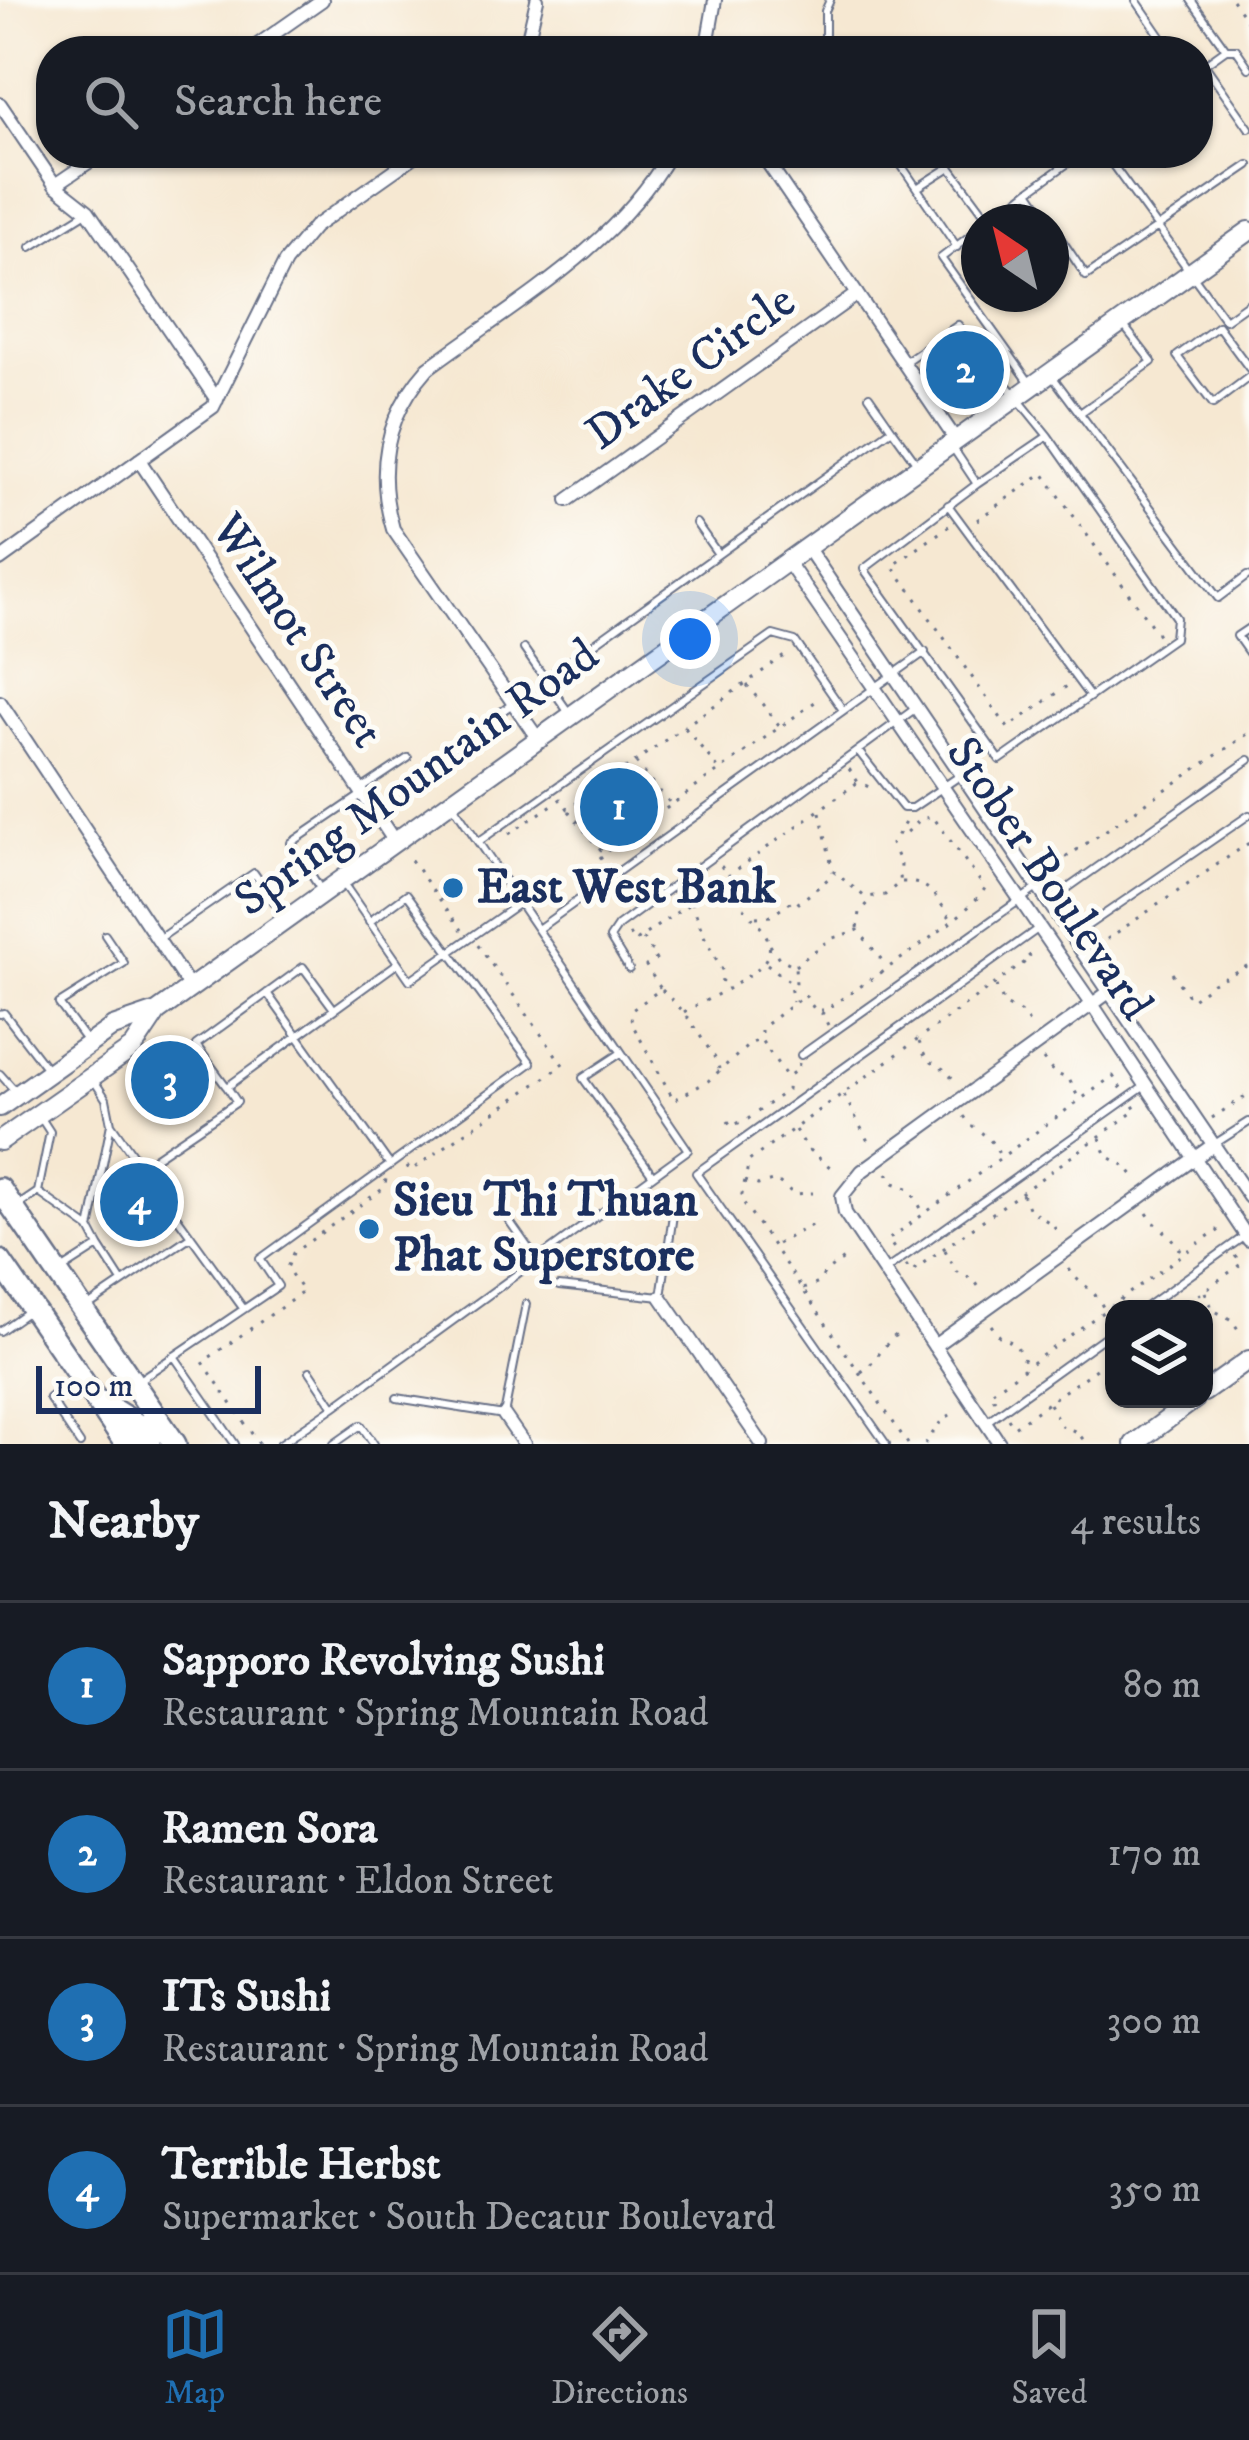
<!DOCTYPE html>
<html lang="en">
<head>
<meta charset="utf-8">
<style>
  body { margin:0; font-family:"IM FELL DW Pica",serif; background:#242831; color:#f1f3f6 }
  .controls { position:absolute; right:36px; bottom:36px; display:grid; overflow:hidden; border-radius:24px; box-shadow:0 3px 9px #0004 }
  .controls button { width:108px; height:108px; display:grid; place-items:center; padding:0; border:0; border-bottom:3px solid #363941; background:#171b24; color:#f1f3f6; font:60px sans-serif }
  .compass { position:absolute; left:961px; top:204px; width:108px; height:108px; border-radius:50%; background:#171b24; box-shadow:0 3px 9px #0004; rotate:325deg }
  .scale { position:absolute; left:36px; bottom:30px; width:225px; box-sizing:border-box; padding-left:12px; border:6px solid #1b2f5e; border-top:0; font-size:33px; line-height:42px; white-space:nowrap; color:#1b2f5e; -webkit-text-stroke:9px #fdfcf7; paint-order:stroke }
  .you { position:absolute; left:690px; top:639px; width:42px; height:42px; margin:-30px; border:9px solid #fff; border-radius:50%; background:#1a73e8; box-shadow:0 0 0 18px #1a73e833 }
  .badge { display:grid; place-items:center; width:78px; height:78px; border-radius:50%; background:#1f6fb2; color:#fff; font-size:39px; font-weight:700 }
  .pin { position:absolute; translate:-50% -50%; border:6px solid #fff; box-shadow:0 3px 12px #0006 }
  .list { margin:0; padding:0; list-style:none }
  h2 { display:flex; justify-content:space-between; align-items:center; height:156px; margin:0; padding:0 48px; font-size:51px }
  h2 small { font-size:39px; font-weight:400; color:#9ea1a6 }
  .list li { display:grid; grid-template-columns:78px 1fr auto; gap:36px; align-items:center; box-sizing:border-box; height:168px; padding:0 48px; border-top:3px solid #363941 }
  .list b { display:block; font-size:45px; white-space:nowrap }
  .list p { margin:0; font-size:39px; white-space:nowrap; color:#9ea1a6 }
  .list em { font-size:39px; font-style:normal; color:#9ea1a6 }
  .icon { flex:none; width:66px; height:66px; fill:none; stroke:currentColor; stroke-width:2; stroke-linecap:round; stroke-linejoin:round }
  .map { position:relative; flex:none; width:1249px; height:1444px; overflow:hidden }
  .search { position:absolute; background:#171b24; box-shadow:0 3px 9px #0004; left:36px; right:36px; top:36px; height:132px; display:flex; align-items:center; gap:30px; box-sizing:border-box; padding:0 42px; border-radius:48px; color:#9ea1a6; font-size:45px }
  .sheet { height:828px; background:#171b24 }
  nav { display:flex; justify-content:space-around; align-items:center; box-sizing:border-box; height:168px; border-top:3px solid #363941; background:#171b24; font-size:33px; color:#9ea1a6 }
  nav a { display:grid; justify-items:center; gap:6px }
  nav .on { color:#1f6fb2 }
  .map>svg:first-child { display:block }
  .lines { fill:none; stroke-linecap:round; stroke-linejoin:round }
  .service-casing { stroke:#687087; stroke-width:10 }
  .minor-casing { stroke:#687087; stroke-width:16 }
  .secondary-casing { stroke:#687087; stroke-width:22 }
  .primary-casing { stroke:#687087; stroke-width:26 }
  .path { stroke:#687087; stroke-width:3; stroke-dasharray:3 9; stroke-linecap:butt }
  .service { stroke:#fff; stroke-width:6 }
  .minor { stroke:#fff; stroke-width:12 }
  .secondary { stroke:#fff; stroke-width:18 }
  .primary { stroke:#fff; stroke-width:21 }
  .poi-dot { fill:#1f6fb2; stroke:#fdfcf7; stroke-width:4.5 }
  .labels { text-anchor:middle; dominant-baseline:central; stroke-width:10; stroke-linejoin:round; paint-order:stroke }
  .street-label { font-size:48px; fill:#1b2f5e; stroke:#fdfcf7 }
  .poi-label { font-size:48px; font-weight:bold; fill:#1b2f5e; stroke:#fdfcf7; text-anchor:start }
</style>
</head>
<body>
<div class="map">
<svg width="1249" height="1444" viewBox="0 0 1249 1444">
  <rect width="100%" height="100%" fill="#fdfcf7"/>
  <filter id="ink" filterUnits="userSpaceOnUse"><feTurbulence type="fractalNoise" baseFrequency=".00833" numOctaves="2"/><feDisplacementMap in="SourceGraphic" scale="24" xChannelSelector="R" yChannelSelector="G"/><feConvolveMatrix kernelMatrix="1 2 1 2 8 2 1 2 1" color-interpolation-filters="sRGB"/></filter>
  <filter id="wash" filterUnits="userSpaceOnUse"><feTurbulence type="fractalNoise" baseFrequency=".004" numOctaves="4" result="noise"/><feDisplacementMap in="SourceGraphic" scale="48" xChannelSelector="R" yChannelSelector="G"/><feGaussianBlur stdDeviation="2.7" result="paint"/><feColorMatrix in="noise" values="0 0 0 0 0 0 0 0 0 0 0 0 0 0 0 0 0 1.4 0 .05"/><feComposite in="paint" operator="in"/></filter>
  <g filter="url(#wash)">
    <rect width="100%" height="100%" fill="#f6e8d2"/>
  </g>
  <g filter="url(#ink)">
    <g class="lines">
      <g class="service-casing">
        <path id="service" d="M1136 0 1171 51
          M1191 0 1226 49 1198 69
          M1226 49H1236L1249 68
          M825 51V11L830 0
          M1205 65 1249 128
          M893 153 957 247
          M1104 153 1225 320 1249 303
          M917 188 950 167 990 221
          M989 222 1029 191
          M1050 222 1029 191 1082 153
          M1051 224 1086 276 1249 165
          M979 229 941 258 1030 383
          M31 247 85 213
          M903 363 958 325 1048 436 1176 618 1174 638 1000 760 864 569 977 484
          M1249 368 1218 326 1177 356 1213 404 1249 377
          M1052 376 1218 598 1247 576
          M1080 413 1152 362 1124 326
          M892 429 918 465
          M953 448 977 484 1048 436
          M948 505 1090 697
          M696 523 718 554
          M1249 628 1237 636 1249 653
          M524 649 569 713
          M545 679 892 429 869 396
          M859 752 903 808H912L961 775
          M440 758 512 704
          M363 788 408 758
          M478 842 773 635 795 641 843 710
          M343 883 410 980 518 904
          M321 890 291 843 363 794
          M1051 900 1249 760
          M538 929 925 652
          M1074 935 1249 815
          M160 938 254 873 285 917
          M629 969 610 938 618 926 916 708
          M267 993 390 1165
          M0 1014 4 1013 47 1069
          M87 1042 59 1004 124 963 105 935
          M621 1053 583 1078 652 1174
          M801 1055 1037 888
          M0 1074 17 1093
          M95 1082 106 1099 111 1124 141 1167
          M226 1086 196 1045 303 967 334 1009
          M1213 1145 1249 1122
          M38 1192 89 1228
          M16 1207 38 1192 50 1132 39 1115
          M503 1212 536 1259
          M99 1246 90 1229 111 1124
          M887 1269 1145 1086
          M60 1271 99 1246 122 1282
          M559 1286 661 1297 675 1201
          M85 1308 191 1236
          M243 1308 141 1167 237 1102 227 1087 398 963
          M1143 1309 1246 1235
          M0 1331 30 1310
          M174 1356 235 1444
          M76 1377 49 1398 80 1444
          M136 1382 278 1286 260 1259 531 1063 407 894 369 922
          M397 1398 504 1415 526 1304
          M334 1407 688 1150 453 805
          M986 1422 1114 1330
          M280 1444 334 1407 310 1371
          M334 1444 361 1425 374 1444
          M886 1444 696 1173 1039 928"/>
      </g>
      <g class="minor-casing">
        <path id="minor" d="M249 51 322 0
          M525 51 537 0
          M706 51 715 0
          M0 104 55 185 88 211 217 400
          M761 153 956 440
          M55 185 102 153
          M139 460 395 842
          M568 500 857 294
          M807 547 1249 1197
          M0 560 213 407 285 262 314 227 419 153
          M787 561 1092 1004 1249 1240
          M0 702 190 988
          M538 739 393 529C375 468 386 415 428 368 514 304 615 248 670 153
          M661 1297 762 1444
          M934 1346 1213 1145
          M504 1415 524 1444
          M1000 1444 845 1213 842 1196 862 1171 1109 992"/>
      </g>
      <g class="secondary-casing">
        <path id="secondary" d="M0 1107 113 1027 157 1012 1249 231
          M0 1141 133 1048 157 1012
          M1204 1392 1249 1360
          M1134 1444 1195 1399"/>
      </g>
      <g class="primary-casing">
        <path id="primary" d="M0 1189 175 1444
          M0 1261 126 1444
          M102 1403 136 1424 150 1444"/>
      </g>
      <path class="path" d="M1232 0 1249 23
        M977 520 1043 473 1159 636
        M949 526 893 566 1008 728 1070 684
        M747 685 779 725
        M685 728 718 768
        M636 763 670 803
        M849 769 858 782 871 788
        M569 811 602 852
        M820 812 833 871 865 897 885 895 900 882 901 865 891 844 906 821
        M509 834 561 799 568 809 787 654
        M411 860 462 930
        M721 866 728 876 858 782
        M609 868 600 856 819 699
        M1046 871 1249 733
        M902 882C932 882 935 896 951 919
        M692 902 703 934 723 972 721 986
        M756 917 771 916 795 899 799 903 835 873
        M858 928 860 912 874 897
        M629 934 634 942 692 902 685 892
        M643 939 657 958 646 966 661 989 632 1010 631 1022 674 1100 708 1081 751 1043 761 1040
        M770 945 779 958 795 966 796 984 792 988
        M1097 946 1249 843
        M767 964 789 981 793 1002
        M795 966 830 939 858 930 885 964
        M1172 973 1191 1000 1213 983 1249 965
        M996 986 1005 1005 1020 1012 1033 1027
        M662 990 684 1012 717 1061 719 1069
        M684 1012C703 1000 776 972 769 944 766 927 749 918 742 904 737 896 734 886 730 877
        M828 1025 822 1014 825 1010C861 985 966 920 985 888L933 817 922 818 903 836 899 834
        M919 1042 926 1059 947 1071 956 1083
        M1043 1059 1054 1073 1069 1079 1079 1099
        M799 1063 798 1069 787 1077 761 1040V1028L805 995 815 1010H823
        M1113 1076 1136 1110 911 1272 888 1240Z
        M844 1095 870 1145
        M964 1116C979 1137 986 1128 1000 1156
        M1212 1118 1249 1094
        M728 1121 731 1126 748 1119 787 1090 788 1079
        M795 1130 809 1150 830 1167
        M1100 1138 1107 1156 1127 1167 1137 1180
        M407 1166 410 1171 563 1065 477 944
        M887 1173 894 1183 910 1189 923 1212
        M745 1181 758 1185 776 1180 794 1194 813 1193
        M1022 1194 1029 1210 1052 1224 1060 1236
        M1147 1213C1160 1233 1168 1227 1182 1253
        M777 1244 817 1222
        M945 1250 956 1271 974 1280 983 1293
        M1069 1269C1082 1289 1090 1282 1104 1309
        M803 1289 819 1283 825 1272 848 1256
        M1205 1292 1213 1310 1232 1320 1241 1334
        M1179 1309 1241 1264 1234 1254
        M991 1325 1001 1338 1015 1343 1026 1365
        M861 1372C878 1361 883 1343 900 1332
        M995 1400 990 1393 1217 1230 1222 1237
        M1049 1404 1062 1426 1077 1432 1087 1444
        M1008 1418 1014 1427 1114 1356
        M259 1444 203 1362 303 1292 287 1268 293 1253 384 1188 386 1179
        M908 1444 741 1199 749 1161 1031 958 1027 953
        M925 1444 942 1420 955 1412"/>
      <use href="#service" class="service"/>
      <use href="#minor" class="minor"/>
      <use href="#secondary" class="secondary"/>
      <use href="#primary" class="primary"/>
    </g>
  </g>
  <g class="poi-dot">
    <circle cx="453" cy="888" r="12"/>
    <circle cx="369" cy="1229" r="12"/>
  </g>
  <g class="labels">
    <g class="street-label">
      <text transform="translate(691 368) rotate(-36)">Drake Circle</text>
      <text transform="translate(297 631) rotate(56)">Wilmot Street</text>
      <text transform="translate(417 778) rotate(-36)">Spring Mountain Road</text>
      <text transform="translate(1049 879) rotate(56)">Stober Boulevard</text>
    </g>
    <g class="poi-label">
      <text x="477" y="888">East West Bank</text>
      <text x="393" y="1201">Sieu Thi Thuan<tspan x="393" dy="55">Phat Superstore</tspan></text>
    </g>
  </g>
</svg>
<div class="controls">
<button><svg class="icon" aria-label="layers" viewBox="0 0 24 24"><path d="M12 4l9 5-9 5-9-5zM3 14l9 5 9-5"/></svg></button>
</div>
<svg class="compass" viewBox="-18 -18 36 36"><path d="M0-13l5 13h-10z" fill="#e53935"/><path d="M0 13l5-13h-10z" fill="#9ea1a6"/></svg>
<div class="scale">100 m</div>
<div class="you"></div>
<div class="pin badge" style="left:619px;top:807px">1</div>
<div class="pin badge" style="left:965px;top:370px">2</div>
<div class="pin badge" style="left:170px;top:1080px">3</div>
<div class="pin badge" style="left:139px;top:1202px">4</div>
<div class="search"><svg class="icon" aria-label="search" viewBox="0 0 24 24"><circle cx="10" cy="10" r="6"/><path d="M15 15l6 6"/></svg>Search here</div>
</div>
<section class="sheet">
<h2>Nearby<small>4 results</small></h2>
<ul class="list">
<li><span class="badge">1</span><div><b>Sapporo Revolving Sushi</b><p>Restaurant · Spring Mountain Road</p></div><em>80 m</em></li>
<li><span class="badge">2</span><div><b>Ramen Sora</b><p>Restaurant · Eldon Street</p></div><em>170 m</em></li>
<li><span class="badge">3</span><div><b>ITs Sushi</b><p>Restaurant · Spring Mountain Road</p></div><em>300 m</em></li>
<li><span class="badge">4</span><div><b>Terrible Herbst</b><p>Supermarket · South Decatur Boulevard</p></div><em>350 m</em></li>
</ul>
</section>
<nav>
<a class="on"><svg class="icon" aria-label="map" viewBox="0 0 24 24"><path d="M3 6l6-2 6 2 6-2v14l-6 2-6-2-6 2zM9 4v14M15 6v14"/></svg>Map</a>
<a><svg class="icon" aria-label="directions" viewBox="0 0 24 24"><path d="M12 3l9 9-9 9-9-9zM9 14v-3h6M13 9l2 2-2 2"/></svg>Directions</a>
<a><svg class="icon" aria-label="saved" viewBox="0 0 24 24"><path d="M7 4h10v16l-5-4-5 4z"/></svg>Saved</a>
</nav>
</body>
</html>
